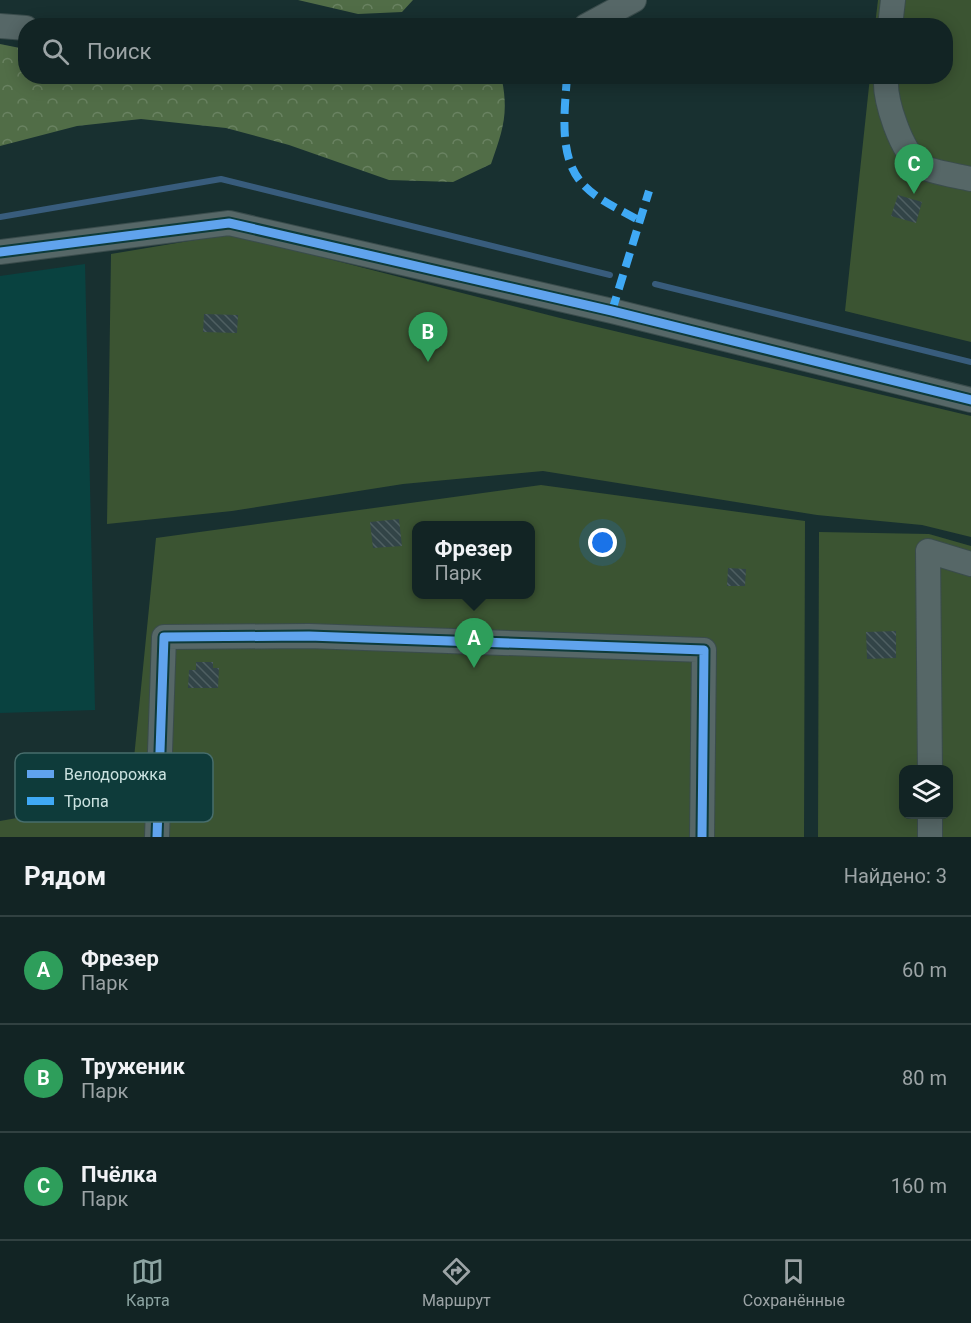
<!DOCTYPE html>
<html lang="ru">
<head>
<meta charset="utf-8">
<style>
  body { margin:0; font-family:Roboto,sans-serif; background:#1f3031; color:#f1f3f6 }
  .controls { position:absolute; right:18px; bottom:18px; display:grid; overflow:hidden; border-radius:12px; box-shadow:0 3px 15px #0003 }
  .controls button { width:54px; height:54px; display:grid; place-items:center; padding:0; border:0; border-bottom:2px solid #314141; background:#122424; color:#f1f3f6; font:30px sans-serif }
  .you { position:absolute; left:603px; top:543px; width:21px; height:21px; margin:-15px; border:4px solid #fff; border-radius:50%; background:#1a73e8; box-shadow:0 0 0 9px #1a73e833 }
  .badge { display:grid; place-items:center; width:39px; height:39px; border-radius:50%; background:#8ca4a2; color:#fff; font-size:20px; font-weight:700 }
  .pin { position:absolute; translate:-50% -50px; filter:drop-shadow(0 2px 3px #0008) }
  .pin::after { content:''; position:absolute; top:32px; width:21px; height:18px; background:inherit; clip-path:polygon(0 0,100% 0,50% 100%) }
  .popup { position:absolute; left:412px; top:521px; width:123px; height:78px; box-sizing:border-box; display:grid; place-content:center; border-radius:12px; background:#122424; filter:drop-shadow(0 2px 4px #0005); font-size:20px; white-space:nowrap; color:#9ca4a6 }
  .popup b { font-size:22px; color:#f1f3f6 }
  .popup::after { content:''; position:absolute; left:50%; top:100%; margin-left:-12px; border:12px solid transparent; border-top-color:#122424 }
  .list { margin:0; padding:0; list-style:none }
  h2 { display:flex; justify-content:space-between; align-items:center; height:78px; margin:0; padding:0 24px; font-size:26px }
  h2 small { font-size:20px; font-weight:400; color:#9ca4a6 }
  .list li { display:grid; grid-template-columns:39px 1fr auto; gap:18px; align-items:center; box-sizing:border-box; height:108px; padding:0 24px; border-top:2px solid #314141 }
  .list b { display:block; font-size:22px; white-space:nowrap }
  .list p { margin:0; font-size:20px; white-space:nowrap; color:#9ca4a6 }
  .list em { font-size:20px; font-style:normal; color:#9ca4a6 }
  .icon { flex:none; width:33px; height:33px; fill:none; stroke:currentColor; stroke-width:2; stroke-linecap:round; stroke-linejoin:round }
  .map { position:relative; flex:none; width:971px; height:837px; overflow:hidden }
  .search { position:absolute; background:#122424; box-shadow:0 3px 15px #0003; left:18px; right:18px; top:18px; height:66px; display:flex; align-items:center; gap:15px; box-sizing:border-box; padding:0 21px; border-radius:24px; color:#9ca4a6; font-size:22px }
  .sheet { height:402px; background:#122424 }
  nav { display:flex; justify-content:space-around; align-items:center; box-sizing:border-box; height:84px; border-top:2px solid #314141; background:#122424; font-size:16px; color:#9ca4a6 }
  nav a { display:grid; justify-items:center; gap:3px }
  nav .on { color:#8ca4a2 }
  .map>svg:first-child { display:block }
  .built { fill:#094240 }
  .forest { fill:url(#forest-crowns) }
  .garden { fill:#3b5432; fill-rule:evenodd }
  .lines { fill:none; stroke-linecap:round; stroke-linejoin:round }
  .stream { stroke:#385c7c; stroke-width:6 }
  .building { fill:url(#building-back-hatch) }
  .minor-casing { stroke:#3a4c4c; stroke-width:26 }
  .minor { stroke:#566767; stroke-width:24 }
  .quiet { stroke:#3fa9f5; stroke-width:8; stroke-dasharray:15 8; stroke-linecap:butt }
  .cycleway-casing { stroke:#0e3b3a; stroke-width:13 }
  .cycleway { stroke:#60a3ed; stroke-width:9 }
  .key { fill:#0e3b3a; stroke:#476d6c; stroke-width:1.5 }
  .key-label { font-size:16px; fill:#cbe2e0 }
</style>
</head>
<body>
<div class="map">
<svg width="971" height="837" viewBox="0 0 971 837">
  <defs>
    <pattern id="forest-crowns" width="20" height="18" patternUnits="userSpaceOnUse" patternTransform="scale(1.5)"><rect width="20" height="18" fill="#516d47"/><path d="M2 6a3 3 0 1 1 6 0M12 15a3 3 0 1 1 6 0" fill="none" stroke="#698261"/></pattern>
    <pattern id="building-back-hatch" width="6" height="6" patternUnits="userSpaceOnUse" patternTransform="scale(1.5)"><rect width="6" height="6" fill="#324447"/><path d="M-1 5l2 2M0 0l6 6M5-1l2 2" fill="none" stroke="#4e5f61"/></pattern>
  </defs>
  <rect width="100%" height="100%" fill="#183030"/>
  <path class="built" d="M85 264 95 710 0 713V276Z"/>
  <path class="forest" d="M298 0H413L402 12 358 14Z
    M0 44 25 49 26 76 490 77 502 80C509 115 502 132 491 164L453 182 389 180 289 145 226 128 141 119 77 126 0 146Z"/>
  <path class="garden" d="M878 0H971V342L845 311 870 77 946 76V26L875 25Z
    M231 234 560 318 971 416V537L922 525 817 515 543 471 403 484 232 511 107 524 111 254Z
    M541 485 805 521 804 837H0V821L130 798 156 538ZM417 526H531V594H417Z
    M819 532 929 534 971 546V837H818ZM904 770H948V814H904Z"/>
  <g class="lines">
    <path class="stream" d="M0 217 221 179 610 275
      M655 284 971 362"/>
  </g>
  <path class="building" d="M898 195 922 202 916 223 891 216Z
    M204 314 238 315 237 333 203 332Z
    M399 519 402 546 373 548 370 522Z
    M728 568 746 569 745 586H727Z
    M896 631V658L867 659 866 632Z
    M196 662H213V668H219L218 688H188L189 670H196Z"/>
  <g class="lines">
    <g class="minor-casing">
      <path id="minor" d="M0 26 26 28
        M586 26 634 0
        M890 26 893 0
        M886 76C884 100 901 152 921 166 930 172 959 176 971 179
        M0 252 229 223 612 311 971 400
        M930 770 928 551 971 564
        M930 814V837
        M157 837 164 637 309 636 704 650 702 837"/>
    </g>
    <use href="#minor" class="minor"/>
    <path class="quiet" d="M567 76C565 109 558 155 581 182 595 199 621 210 640 221
      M612 311 649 191"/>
    <g class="cycleway-casing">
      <path id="cycleway" d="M0 252 229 223 612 311 971 400
        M157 837 164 637 309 636 704 650 702 837"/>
    </g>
    <use href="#cycleway" class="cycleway"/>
  </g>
  <rect x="15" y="753" width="198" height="69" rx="9" class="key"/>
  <rect x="27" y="770" width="27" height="8" fill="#60a3ed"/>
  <rect x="27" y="797" width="27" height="8" fill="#3fa9f5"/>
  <g class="key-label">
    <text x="64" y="780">Велодорожка</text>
    <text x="64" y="807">Тропа</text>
  </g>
</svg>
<div class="controls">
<button><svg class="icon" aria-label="layers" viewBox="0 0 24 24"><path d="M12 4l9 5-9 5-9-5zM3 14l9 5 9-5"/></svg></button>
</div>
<div class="you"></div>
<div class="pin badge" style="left:474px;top:668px;background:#2e9e5b">A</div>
<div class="popup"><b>Фрезер</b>Парк</div>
<div class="pin badge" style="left:428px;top:362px;background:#2e9e5b">B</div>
<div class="pin badge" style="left:914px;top:194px;background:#2e9e5b">C</div>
<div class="search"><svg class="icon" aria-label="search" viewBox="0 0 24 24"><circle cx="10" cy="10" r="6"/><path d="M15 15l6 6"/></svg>Поиск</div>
</div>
<section class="sheet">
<h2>Рядом<small>Найдено: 3</small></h2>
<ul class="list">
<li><span class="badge" style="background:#2e9e5b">A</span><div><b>Фрезер</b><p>Парк</p></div><em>60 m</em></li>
<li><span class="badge" style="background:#2e9e5b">B</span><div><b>Труженик</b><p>Парк</p></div><em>80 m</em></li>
<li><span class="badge" style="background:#2e9e5b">C</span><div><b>Пчёлка</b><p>Парк</p></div><em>160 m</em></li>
</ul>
</section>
<nav>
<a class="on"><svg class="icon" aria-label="map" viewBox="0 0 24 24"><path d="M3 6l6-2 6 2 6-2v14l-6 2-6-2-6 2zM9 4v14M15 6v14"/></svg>Карта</a>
<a><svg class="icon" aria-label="directions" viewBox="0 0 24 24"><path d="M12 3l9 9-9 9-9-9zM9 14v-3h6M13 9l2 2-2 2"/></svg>Маршрут</a>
<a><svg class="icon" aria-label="saved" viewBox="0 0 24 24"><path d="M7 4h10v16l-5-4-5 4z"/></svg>Сохранённые</a>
</nav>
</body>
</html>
